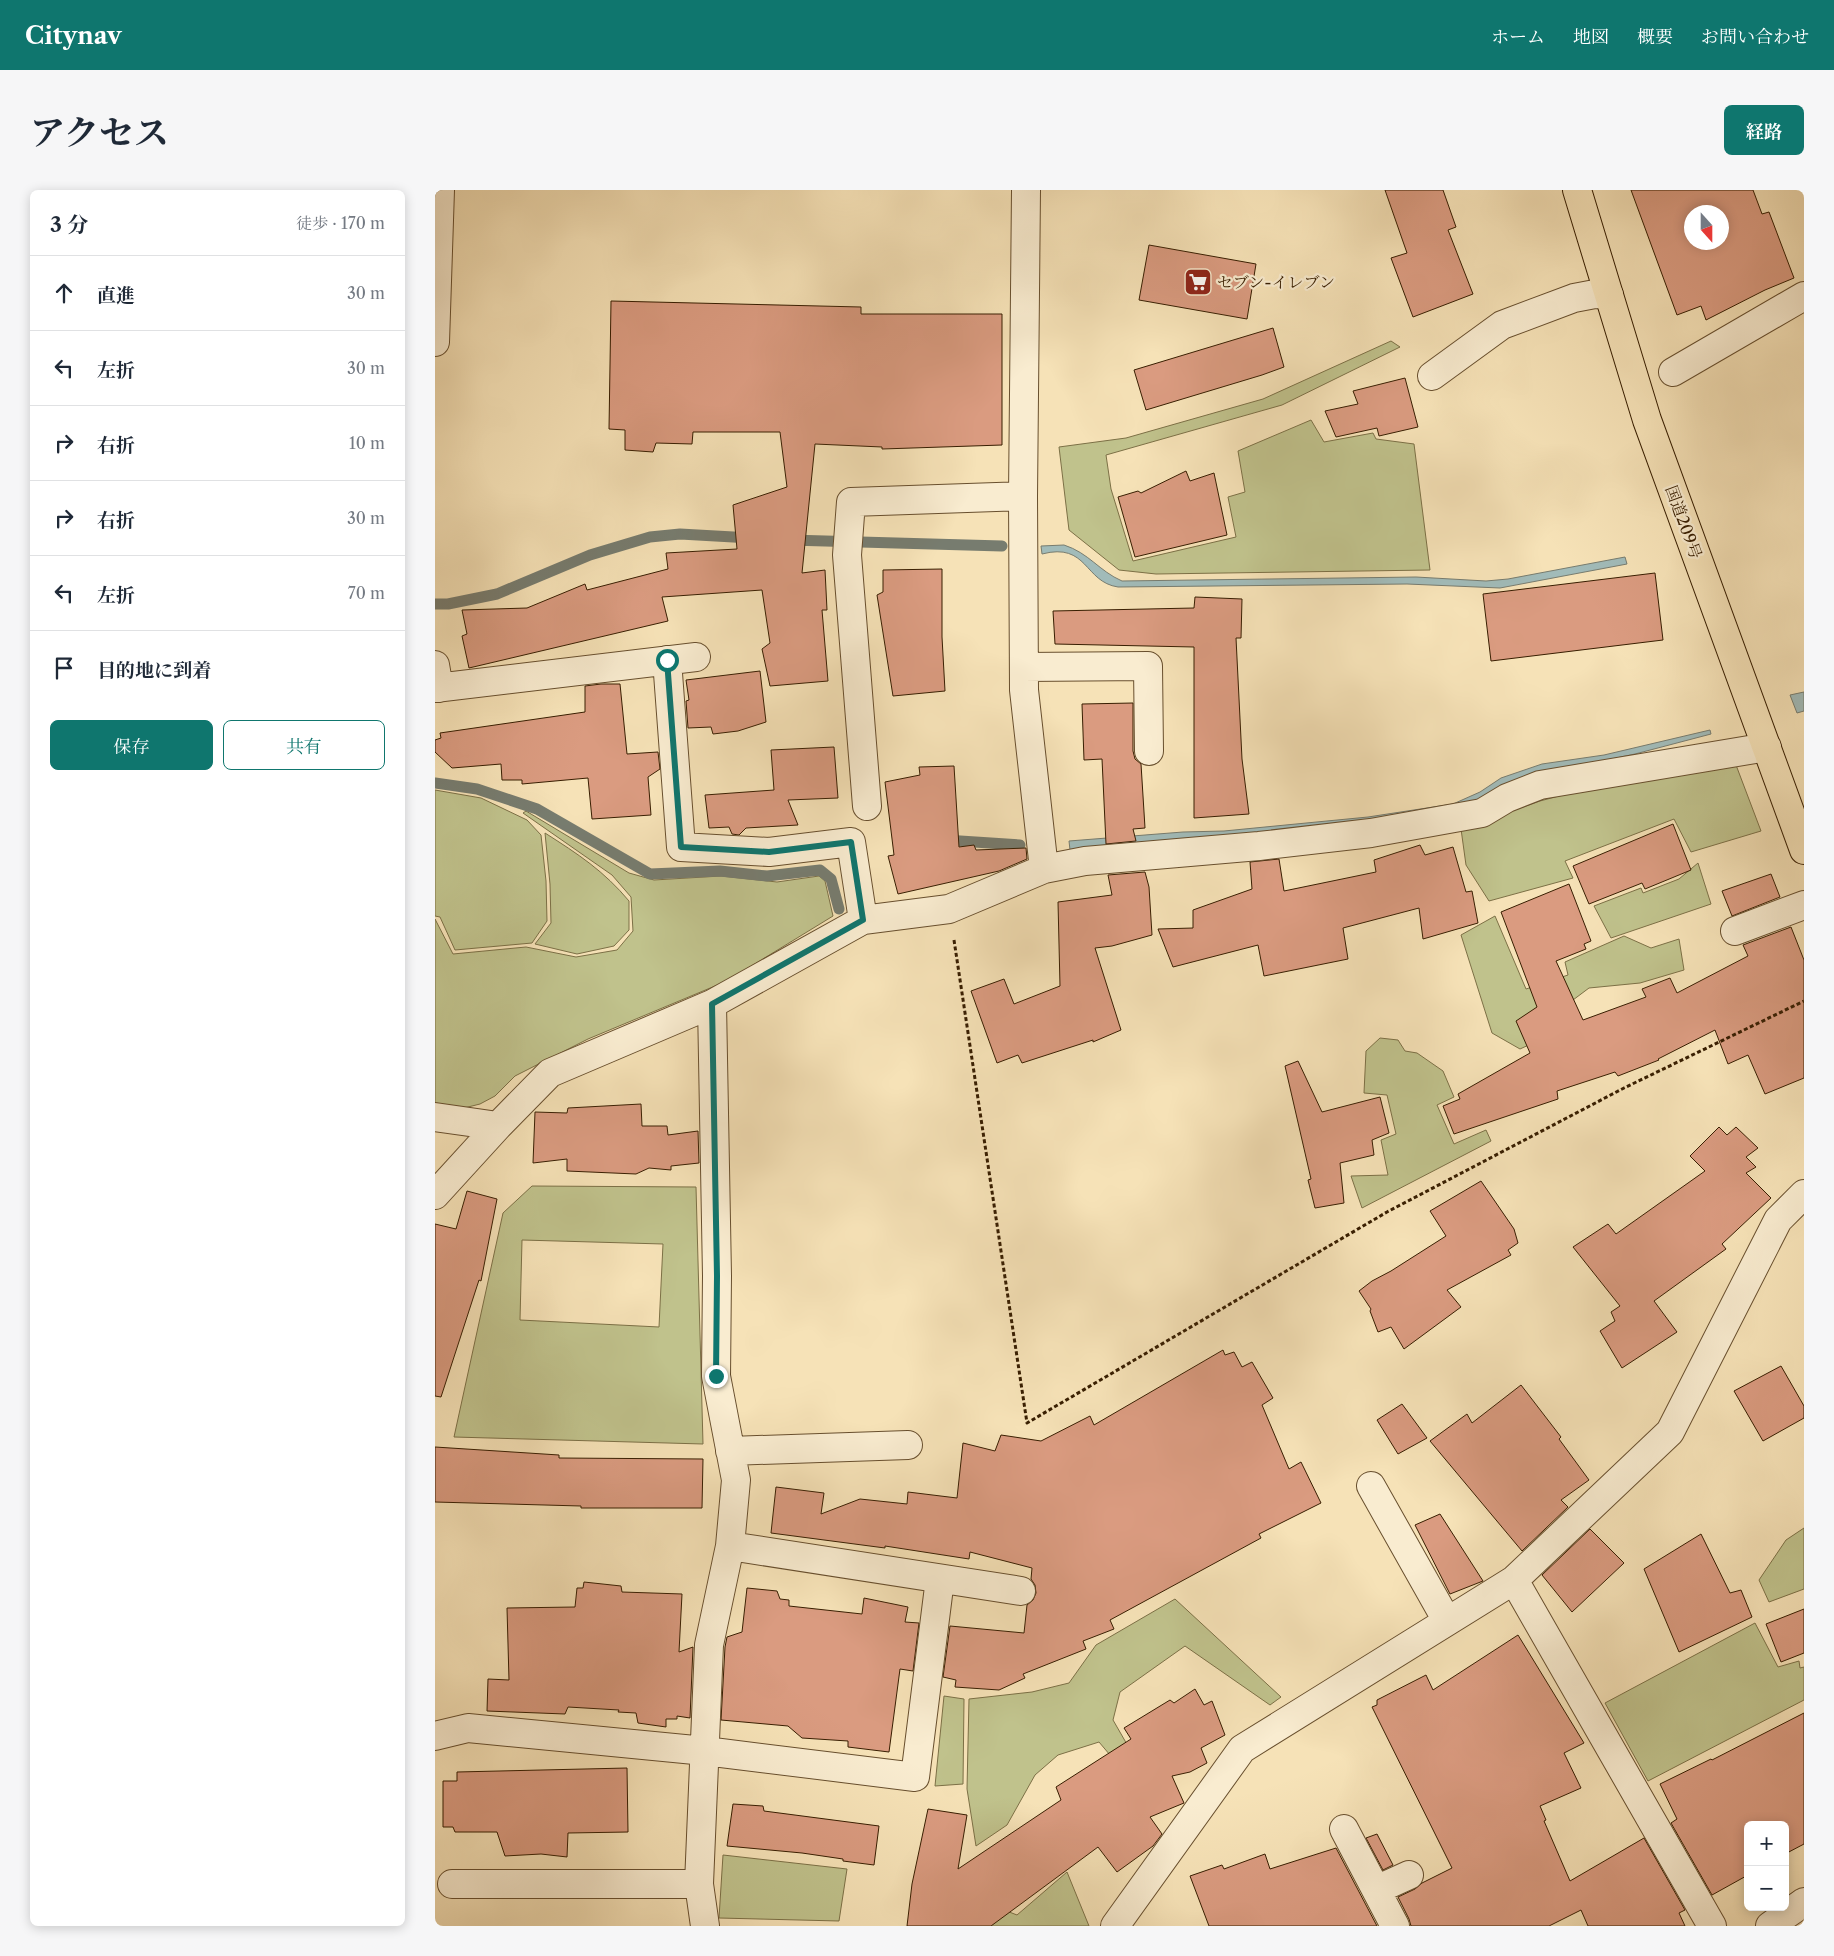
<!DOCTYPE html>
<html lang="ja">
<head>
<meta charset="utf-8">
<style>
  body { margin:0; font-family:"Libre Caslon Text","Noto Serif JP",serif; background:#f6f6f7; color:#1f2937 }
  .controls { position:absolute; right:15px; bottom:15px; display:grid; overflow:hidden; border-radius:8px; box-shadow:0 2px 12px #0003 }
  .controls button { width:45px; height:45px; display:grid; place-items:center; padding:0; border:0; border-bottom:1px solid #e0e1e3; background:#fff; color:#1f2937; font:25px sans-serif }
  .compass { position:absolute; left:1249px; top:15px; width:45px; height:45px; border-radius:50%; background:#fff; box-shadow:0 2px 12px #0003; rotate:159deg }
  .stop { position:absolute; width:15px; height:15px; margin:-11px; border:4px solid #0f766e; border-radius:50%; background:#fff }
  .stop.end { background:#0f766e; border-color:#fff; box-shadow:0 1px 5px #0008 }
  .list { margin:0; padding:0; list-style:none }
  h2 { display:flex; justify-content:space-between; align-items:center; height:65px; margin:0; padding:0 20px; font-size:21px }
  h2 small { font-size:16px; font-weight:400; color:#747a83 }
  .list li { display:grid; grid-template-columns:32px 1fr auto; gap:15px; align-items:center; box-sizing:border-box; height:75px; padding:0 20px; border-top:1px solid #e0e1e3 }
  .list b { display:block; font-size:19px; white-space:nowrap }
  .list em { font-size:16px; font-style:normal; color:#747a83 }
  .actions { display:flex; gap:10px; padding:15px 20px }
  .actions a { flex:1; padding:11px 0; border:1px solid #0f766e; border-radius:8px; text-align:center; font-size:18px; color:#0f766e }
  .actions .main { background:#0f766e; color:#fff }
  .icon { flex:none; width:28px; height:28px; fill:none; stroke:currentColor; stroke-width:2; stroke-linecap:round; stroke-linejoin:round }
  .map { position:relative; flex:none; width:1369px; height:1736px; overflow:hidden; border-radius:8px }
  header { display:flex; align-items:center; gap:30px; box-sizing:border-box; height:70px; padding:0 25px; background:#0f766e; color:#fff }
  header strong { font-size:24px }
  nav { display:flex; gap:28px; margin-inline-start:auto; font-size:18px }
  .intro { display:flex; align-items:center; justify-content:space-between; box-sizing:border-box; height:120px; padding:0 30px }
  h1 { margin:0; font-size:35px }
  .button { padding:12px 22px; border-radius:8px; background:#0f766e; color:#fff; font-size:18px; font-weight:700 }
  main { display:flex; gap:30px; padding:0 30px }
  aside { flex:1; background:#fff; border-radius:8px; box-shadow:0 2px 12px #0003 }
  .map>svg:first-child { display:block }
  .green { fill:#c0c28c; stroke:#7c7046; fill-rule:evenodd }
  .water { fill:#a1bbb9; stroke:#777c6f }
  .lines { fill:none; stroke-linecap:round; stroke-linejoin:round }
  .stream { stroke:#777c6f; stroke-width:11 }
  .building { fill:#da9b80; stroke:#381e01; fill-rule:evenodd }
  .minor-casing { stroke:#684f2e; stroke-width:30 }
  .highway-casing { stroke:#381e01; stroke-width:30 }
  .path { stroke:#381e01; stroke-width:3; stroke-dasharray:4 2.5; stroke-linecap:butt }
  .minor { stroke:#f9ecd0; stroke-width:28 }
  .highway { stroke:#f6e2b7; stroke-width:28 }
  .route { stroke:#0f766e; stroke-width:6 }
  .labels { text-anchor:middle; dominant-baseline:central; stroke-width:4.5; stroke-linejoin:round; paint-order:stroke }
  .poi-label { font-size:16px; fill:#381e01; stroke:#f9ecd0; text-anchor:start }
  .street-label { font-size:16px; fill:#381e01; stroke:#f9ecd0 }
</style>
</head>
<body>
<header>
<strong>Citynav</strong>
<nav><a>ホーム</a><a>地図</a><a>概要</a><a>お問い合わせ</a></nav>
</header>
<div class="intro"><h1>アクセス</h1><a class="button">経路</a></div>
<main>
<aside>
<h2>3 分<small>徒歩 · 170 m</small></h2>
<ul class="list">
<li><svg class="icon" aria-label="ahead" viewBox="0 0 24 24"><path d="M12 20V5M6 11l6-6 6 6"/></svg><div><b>直進</b></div><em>30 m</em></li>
<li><svg class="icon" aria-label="left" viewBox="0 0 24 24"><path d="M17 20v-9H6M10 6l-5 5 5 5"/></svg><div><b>左折</b></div><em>30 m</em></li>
<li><svg class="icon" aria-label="right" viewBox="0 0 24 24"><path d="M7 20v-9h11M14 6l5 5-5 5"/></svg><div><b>右折</b></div><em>10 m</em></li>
<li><svg class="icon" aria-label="right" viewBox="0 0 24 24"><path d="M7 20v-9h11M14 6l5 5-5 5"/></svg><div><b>右折</b></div><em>30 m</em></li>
<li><svg class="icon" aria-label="left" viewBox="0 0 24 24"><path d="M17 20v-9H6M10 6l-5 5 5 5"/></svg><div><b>左折</b></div><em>70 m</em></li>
<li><svg class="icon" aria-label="arrive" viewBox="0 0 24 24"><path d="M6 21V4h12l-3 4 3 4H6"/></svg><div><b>目的地に到着</b></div></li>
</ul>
<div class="actions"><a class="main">保存</a><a>共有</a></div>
</aside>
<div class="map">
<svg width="1369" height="1736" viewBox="0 0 1369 1736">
  <rect width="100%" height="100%" fill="#f6e2b7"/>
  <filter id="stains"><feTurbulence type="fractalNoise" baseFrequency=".004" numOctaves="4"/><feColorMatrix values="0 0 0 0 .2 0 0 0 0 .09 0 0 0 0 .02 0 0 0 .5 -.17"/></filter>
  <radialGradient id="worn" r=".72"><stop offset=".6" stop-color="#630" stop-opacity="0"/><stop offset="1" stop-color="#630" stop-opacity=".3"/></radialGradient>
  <path class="green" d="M956 151 965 157 847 215 671 265 676 299 698 371 801 347 793 307 810 302 803 261 876 230 889 252 938 243 941 249 979 254 995 380 721 384 684 380 634 340 624 257 691 248 828 209Z
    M1301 575 1326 641 1256 662 1239 629 1130 671 1138 688 1054 711 1031 675 1026 639 1105 611 1180 591Z
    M0 600 46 608 92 630 106 645 111 691 112 731 97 753 20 760 5 727 0 726Z
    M91 621 194 683 219 690 286 686 342 692 384 686 390 691 398 726 292 791 153 849 80 886 60 906 45 914 29 918 0 913V729L18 764 91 757 141 767 182 760 198 741 196 707 177 685 88 623Z
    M110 643C143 664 169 681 194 711V740L179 756 142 764 100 754 116 733 115 694Z
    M1263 673 1276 714 1176 748 1159 716 1206 698 1208 703 1244 689Z
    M1060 726 1091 799 1133 785 1130 772 1189 746 1216 758 1244 749 1249 780 1205 793 1154 798 1138 810 1109 848 1085 859 1057 843 1026 745Z
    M945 848 963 850 970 861 982 863 1008 881 1019 907 1002 915 1019 954 1051 940 1056 951 927 1018 916 986 953 985 946 950 961 944 952 905 929 903 931 861Z
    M97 996 261 997 268 1254 19 1247 68 1023ZM87 1050 228 1054 224 1137 85 1130Z
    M1369 1338V1399L1334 1412 1324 1390 1351 1350Z
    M740 1409 846 1507 835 1515 750 1456 685 1502 678 1530 716 1596 708 1604 664 1552 623 1565 600 1585 572 1635 541 1656 532 1599 534 1509 597 1502 634 1493 661 1455Z
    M1320 1433 1343 1477 1364 1471 1365 1478 1369 1477V1510L1213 1591 1170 1513Z
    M509 1506 529 1509 528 1594 500 1596Z
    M288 1665 412 1679 404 1731 284 1728Z
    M632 1682 654 1736H544L564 1718 582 1725Z"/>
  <path class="water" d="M629 355C654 363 664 381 687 391L981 387 1051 391 1073 389 1190 367 1192 374 1065 398 972 394 683 397C649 392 653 352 607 364L606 356Z
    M1369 502V521L1362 523 1355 505Z
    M1275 540 1276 544 1200 564 1096 586 1039 613 870 642 635 660 634 651 748 642 789 641 933 627 1018 614 1045 602 1066 588 1107 574 1169 565Z"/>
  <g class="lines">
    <path class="stream" d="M355 350 567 356
      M0 414H13L62 404 155 365 215 347 245 344 316 348
      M0 593 42 599 102 619 215 684 285 681 332 686 385 680 396 689 404 719
      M510 650 585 655"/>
  </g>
  <path class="building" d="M950 0H1008L1021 37 1013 40 1038 104 978 127 956 68 972 63Z
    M1196 0H1318L1327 24 1334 22 1359 88 1330 100 1271 130 1266 116 1242 125ZM1256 22H1286V52H1256Z
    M714 55 821 74 812 129 704 110Z
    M176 111 426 117V124H567V255L447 259V257L380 254 367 383 390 380 392 420H387L393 491 335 496 327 459 335 453 327 400 227 407 233 431 34 478 27 446 32 444 27 420 92 418 150 394 152 400 233 379 231 363 302 359 298 315 352 297 345 242H258L257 254 221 253 218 262 190 260V240L174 239Z
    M838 138 849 177 827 185 711 220 699 180Z
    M970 188 983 237 944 246 942 238 901 247 890 221 923 214 918 201Z
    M751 281 755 291 779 283 792 345 700 367 683 307 703 301 706 303Z
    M507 379V447L510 501 458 506 442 405 448 402V380Z
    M1220 383 1228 450 1056 471 1048 404Z
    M760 407 807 409 806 448H801L807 569 814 624 759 628V457L620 454 618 421 759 418Z
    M325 481 331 532 303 541 278 544 276 537 253 538 251 511 254 510 251 490Z
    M166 494H185L192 564 223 562 225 579 213 587 216 625 157 629 153 588 87 594V590H67L66 574 17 578 0 562V550L6 548 5 543 150 522V496Z
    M698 513V561L700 569 706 574 710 638 698 639 701 651 671 654 667 569 649 570 647 514Z
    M399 557 403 608 353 610 363 635 311 638 304 645 297 644 294 637 274 638 270 605 339 600 336 560Z
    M519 576 524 657 539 655 541 660 591 658 592 669 564 681 463 704 453 666 459 665 450 592 485 585 484 577Z
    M1238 634 1256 680 1210 699 1207 693 1154 714 1138 676Z
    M985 655 990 665 1018 657 1031 702 1037 701 1043 733 988 749 984 718 908 738 913 769 829 786 823 755 738 777 723 739 758 738V720L817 699 815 672 844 669 849 701 941 682 939 670Z
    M710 682 714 697 717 745 677 756 660 758 686 840 658 852V850L587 873 583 865 562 873 536 801 569 789 579 814 625 796 623 712 677 705 673 685Z
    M1336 684 1345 707 1297 726 1287 701Z
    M1134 694 1156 751 1149 754 1151 759 1121 771 1148 830 1211 807 1207 799 1235 788 1242 803 1313 766 1308 755 1356 737 1369 770V888L1330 904 1313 865 1293 874 1280 840 1223 869 1224 870 1183 886 1180 882 1122 901 1123 909 1019 944 1008 916 1025 909 1023 904 1095 863 1081 831 1102 817 1066 722Z
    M863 871 887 922 945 907 954 943 937 950 939 965 905 973 909 1013 880 1018 873 990 876 989 850 876Z
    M206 914 207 936H232L233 945 263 941 264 973 236 976V980L214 978 201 984 132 981V969L98 973 100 922 132 923 133 918Z
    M1284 937 1292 945 1301 937 1323 958 1311 967 1321 977 1311 983 1336 1008 1287 1054 1291 1059 1219 1111 1242 1142 1187 1178 1165 1141 1180 1131 1176 1122 1185 1116 1138 1057 1173 1034 1181 1044 1270 981 1255 966Z
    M1046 991 1079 1039 1083 1053 1073 1060 1076 1065 1012 1100 1026 1117 969 1159 956 1137 943 1142 935 1121 936 1119 924 1101 937 1091 956 1081 1011 1046 995 1021Z
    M32 1001 62 1009 46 1091 44 1090 6 1207 0 1206V1034L21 1039Z
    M788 1160 790 1165 799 1162 807 1177 817 1172 838 1208 827 1215 854 1279 866 1272 886 1313 824 1344 826 1348 675 1430 679 1439 648 1451 651 1459 588 1484 590 1488 564 1500 520 1497 521 1490 508 1487 515 1436 589 1443 592 1415 598 1410 601 1403 600 1395 596 1389 597 1378 535 1362 534 1369 450 1356V1358L336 1343 341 1297 389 1303 386 1324 425 1309 472 1314 473 1302 522 1308 528 1253 560 1261 566 1245 606 1251 655 1226 659 1235Z
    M1346 1176 1369 1216V1228L1328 1251 1299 1201Z
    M1086 1195 1126 1247 1124 1249 1154 1290 1126 1310 1133 1317 1087 1361 995 1251 1032 1224 1037 1233Z
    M967 1214 992 1248 963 1264 942 1230Z
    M0 1257 124 1265V1268L268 1269 267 1318H146V1316L0 1312Z
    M1005 1324 1048 1391 1015 1404 980 1335Z
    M1155 1339 1189 1373 1137 1422 1107 1385Z
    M1266 1344 1295 1403 1306 1400 1317 1427 1244 1462 1209 1379Z
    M149 1392 186 1396 187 1402 247 1404 244 1462 258 1457 255 1528 242 1526V1529H231V1537L203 1533 201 1523 183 1522 184 1520 133 1517 130 1524 52 1521 53 1489 74 1490 72 1418 140 1417 142 1398H148Z
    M312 1398 342 1401 345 1409 354 1410V1416L427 1424 429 1408 473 1417 470 1432 484 1433 478 1481 465 1479 454 1562 413 1557V1551L367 1548 353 1536 286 1530 290 1457 292 1447 307 1442Z
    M1369 1419V1463L1346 1472 1331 1434Z
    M1083 1445 1149 1553 1129 1563 1146 1598 1105 1616 1111 1630 1109 1631 1135 1691 1209 1648 1250 1720 1244 1723 1250 1736H1153L1146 1720 1114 1736H976L974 1729 963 1707 980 1699 987 1693 1017 1678 937 1517 942 1515V1510L991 1485 998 1500Z
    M760 1499 769 1515 777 1511 790 1545 766 1558 772 1573 755 1582 737 1586 749 1613 715 1627 727 1644 718 1656 682 1682 663 1657 556 1736H472L477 1694 493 1619 532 1625 523 1679 626 1610 621 1597 696 1549 689 1538 735 1510 739 1513Z
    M1369 1523V1654L1350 1664V1635H1313V1685L1277 1705 1236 1633 1242 1629 1225 1594 1276 1569 1277 1570Z
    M192 1578 193 1642 133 1643 132 1667 106 1664 70 1666 62 1642H20L18 1637H8V1591H22V1582Z
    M298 1614 328 1616 329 1621 444 1636 439 1675 408 1671V1669L367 1663 292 1656Z
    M942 1644 958 1675 948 1680 931 1648Z
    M901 1658 942 1736H774L755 1686 787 1675 789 1679 830 1664 835 1679Z"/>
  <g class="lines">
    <g class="minor-casing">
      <path id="minor" d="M591 0 588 306 589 500 609 679
        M0 152 5 0
        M1238 182 1369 106
        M997 186 1067 135 1139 108 1160 104 1174 105
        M232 470 246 657 334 662 416 652 428 730
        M0 475 4 498
        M589 477 713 476 714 561
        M0 498 261 467
        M432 616 412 365 416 312 588 306
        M1300 741 1369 715
        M0 927 63 936
        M0 1005 63 936 115 883 277 814 428 730 514 719 609 679 650 671 824 656 936 643 1047 623 1072 608 1105 595 1332 557
        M295 1261 473 1255
        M936 1296 1012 1431
        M295 1356 586 1401
        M1079 1390 1277 1736
        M0 1546 33 1538 270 1561 480 1587 505 1389
        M909 1639 960 1736
        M17 1694H264
        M941 1700 974 1685
        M270 1736 264 1694 274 1455 295 1356 301 1290 281 1186 282 1086 277 814
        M680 1736 807 1559 1079 1390 1235 1242 1343 1030 1369 1004
        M1335 1736 1369 1712"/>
    </g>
    <g class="highway-casing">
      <path id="highway" d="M1142 0 1212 230 1369 660"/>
    </g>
    <path class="path" d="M519 750 592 1233 952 1022 1189 898 1369 811"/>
    <use href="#minor" class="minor"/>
    <use href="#highway" class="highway"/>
  </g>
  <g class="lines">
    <path class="route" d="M232 470 246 657 334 662 416 652 428 730 277 814 282 1086 281 1186"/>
  </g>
  <defs>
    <g id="supermarket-square" transform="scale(1.4375)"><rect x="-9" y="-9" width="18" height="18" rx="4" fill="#8f2418" stroke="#f9ecd0"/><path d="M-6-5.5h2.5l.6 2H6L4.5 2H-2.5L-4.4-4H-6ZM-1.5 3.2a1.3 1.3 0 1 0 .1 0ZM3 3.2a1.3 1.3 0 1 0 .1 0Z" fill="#fff"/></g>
  </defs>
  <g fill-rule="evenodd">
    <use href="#supermarket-square" x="763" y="92"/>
  </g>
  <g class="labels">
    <g class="poi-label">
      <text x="782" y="92">セブン-イレブン</text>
    </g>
    <g class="street-label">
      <text transform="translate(1249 332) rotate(70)">国道209号</text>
    </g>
  </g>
  <rect width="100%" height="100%" filter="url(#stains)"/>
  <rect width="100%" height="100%" fill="url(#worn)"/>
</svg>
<div class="controls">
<button>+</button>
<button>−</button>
</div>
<svg class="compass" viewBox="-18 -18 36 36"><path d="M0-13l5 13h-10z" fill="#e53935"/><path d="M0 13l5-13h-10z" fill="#747a83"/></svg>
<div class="stop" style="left:232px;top:470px"></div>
<div class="stop end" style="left:281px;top:1186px"></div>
</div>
</main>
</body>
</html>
